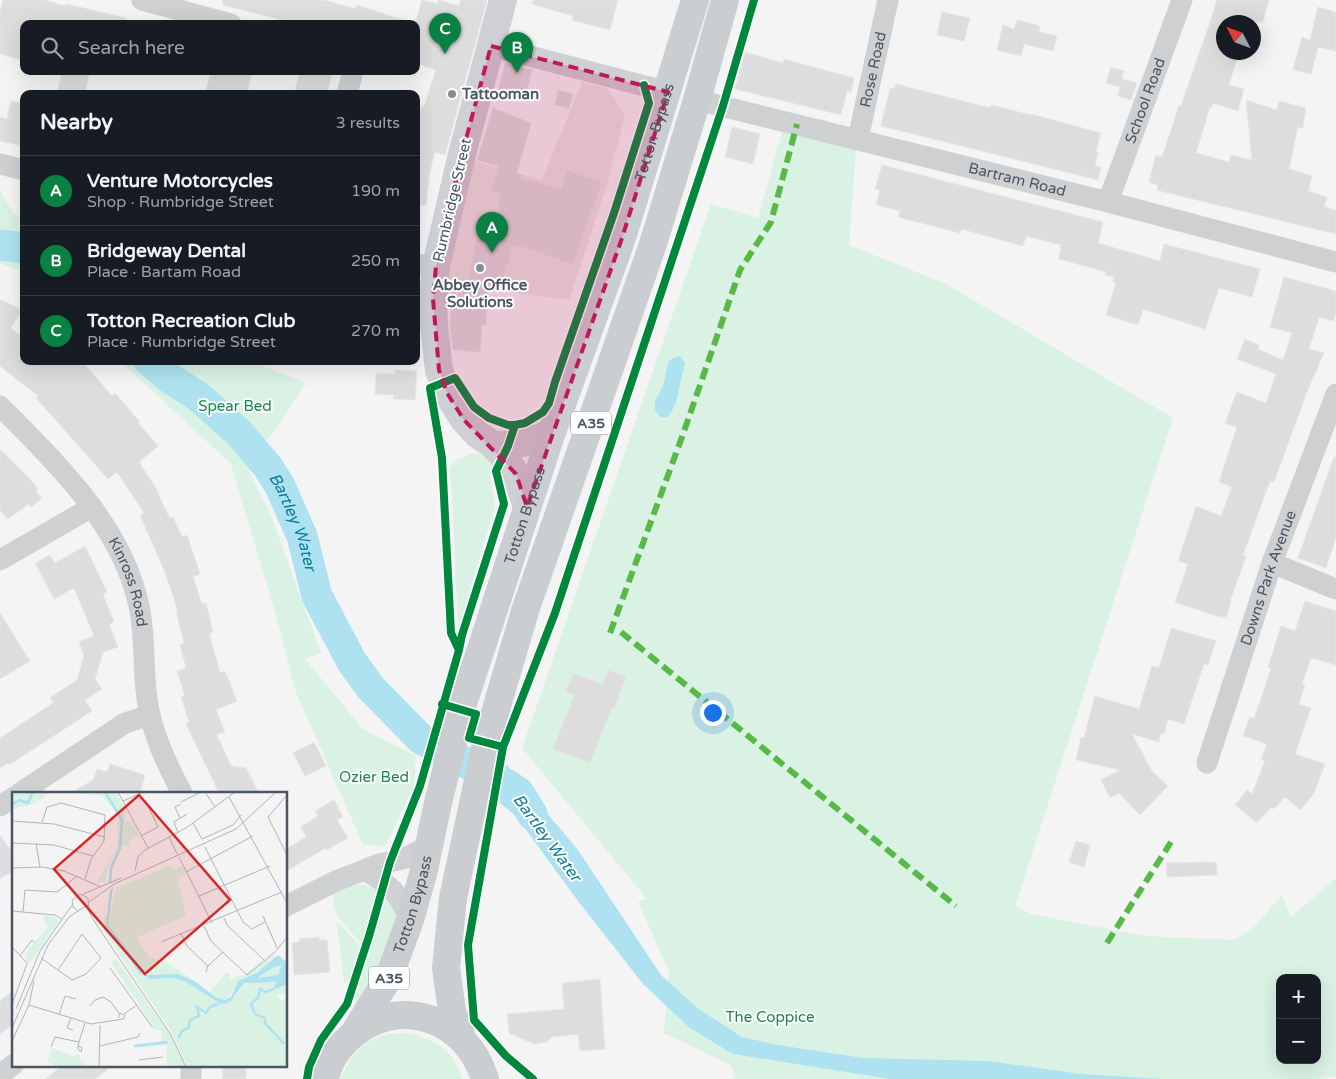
<!DOCTYPE html>
<html lang="en">
<head>
<meta charset="utf-8">
<style>
  body { margin:0; font-family:"Varela Round",sans-serif; background:#242831; color:#f1f3f6 }
  .controls { position:absolute; right:15px; bottom:15px; display:grid; overflow:hidden; border-radius:10px; box-shadow:0 5px 20px #0002 }
  .controls button { width:45px; height:45px; display:grid; place-items:center; padding:0; border:0; border-bottom:1px solid #363941; background:#171b24; color:#f1f3f6; font:25px sans-serif }
  .compass { position:absolute; left:1216px; top:15px; width:45px; height:45px; border-radius:50%; background:#171b24; box-shadow:0 5px 20px #0002; rotate:311deg }
  .you { position:absolute; left:712px; top:712px; width:18px; height:18px; margin:-12px; border:4px solid #fff; border-radius:50%; background:#1a73e8; box-shadow:0 0 0 8px #1a73e833 }
  .badge { display:grid; place-items:center; width:32px; height:32px; border-radius:50%; background:#0b8043; color:#fff; font-size:16px; font-weight:700 }
  .pin { position:absolute; translate:-50% -41px; filter:drop-shadow(0 1px 2px #0008) }
  .pin::after { content:''; position:absolute; top:26px; width:18px; height:15px; background:inherit; clip-path:polygon(0 0,100% 0,50% 100%) }
  .list { margin:0; padding:0; list-style:none }
  h2 { display:flex; justify-content:space-between; align-items:center; height:65px; margin:0; padding:0 20px; font-size:21px }
  h2 small { font-size:16px; font-weight:400; color:#9ea1a6 }
  .list li { display:grid; grid-template-columns:32px 1fr auto; gap:15px; align-items:center; box-sizing:border-box; height:70px; padding:0 20px; border-top:1px solid #363941 }
  .list b { display:block; font-size:19px; white-space:nowrap }
  .list p { margin:0; font-size:16px; white-space:nowrap; color:#9ea1a6 }
  .list em { font-size:16px; font-style:normal; color:#9ea1a6 }
  .icon { flex:none; width:28px; height:28px; fill:none; stroke:currentColor; stroke-width:2; stroke-linecap:round; stroke-linejoin:round }
  .map { position:relative; flex:none; width:1336px; height:1079px; overflow:hidden }
  .search { position:absolute; background:#171b24; box-shadow:0 5px 20px #0002; left:20px; top:20px; width:400px; height:55px; display:flex; align-items:center; gap:12px; box-sizing:border-box; padding:0 18px; border-radius:10px; color:#9ea1a6; font-size:19px }
  .panel { position:absolute; background:#171b24; box-shadow:0 5px 20px #0002; left:20px; top:90px; width:400px; height:275px; border-radius:10px }
  .map>svg:first-child { display:block }
  .commercial { fill:#e8e7e3 }
  .green { fill:#d9f2e3; fill-rule:evenodd }
  .water { fill:#aee2f0 }
  .lines { fill:none; stroke-linecap:round; stroke-linejoin:round }
  .river { stroke:#aee2f0; stroke-width:31 }
  .building { fill:#ddddde; stroke:#e5e6e7 }
  .minor { stroke:#ced0d2; stroke-width:21 }
  .secondary { stroke:#ced0d4; stroke-width:28 }
  .primary { stroke:#caced1; stroke-width:28 }
  .quiet { stroke:#58b947; stroke-width:6; stroke-dasharray:12 6; stroke-linecap:butt }
  .cycleway-casing { stroke:#fff; stroke-width:11 }
  .cycleway { stroke:#00873e; stroke-width:8 }
  .marked { fill:#c2185b; fill-opacity:0.2; stroke:#c2185b; stroke-width:4; stroke-dasharray:10 6; stroke-linejoin:round }
  .poi-dot { fill:#868d94; stroke:#fff; stroke-width:2 }
  .labels { text-anchor:middle; dominant-baseline:central; stroke-width:4; stroke-linejoin:round; paint-order:stroke }
  .shield { fill:#fff; stroke:#808990; stroke-width:1 }
  .shield-label { font-size:14px; font-weight:bold; fill:#4a5661 }
  .street-label { font-size:15px; fill:#4a5661; stroke:#fff }
  .poi-label { font-size:15px; font-weight:bold; fill:#4a5661; stroke:#fff; text-anchor:start }
  .park-label { font-size:15px; fill:#17864f; stroke:#fff }
  .water-label { font-size:16px; font-style:italic; fill:#0c7c9b; stroke:#fff }
  .inset-river { fill:none; stroke:#aee2f0; stroke-width:2.5 }
  .inset-road { fill:none; stroke:#b0b5b9; stroke-width:1 }
  .view { fill:#d62828; fill-opacity:0.15; stroke:#d62828; stroke-width:2.5 }
  .inset-edge { fill:none; stroke:#4a5661; stroke-width:2.5 }
</style>
</head>
<body>
<div class="map">
<svg width="1336" height="1079" viewBox="0 0 1336 1079">
  <rect width="100%" height="100%" fill="#f4f4f4"/>
  <path class="commercial" d="M582 82 608 89 625 115 607 185 569 300 429 281 459 157 542 180Z"/>
  <path class="green" d="M782 132 856 149 849 245 946 284 1173 418 1015 906 1031 914 1145 936 1235 940 1253 928 1282 895 1291 917 1336 878V1076L1319 1079H1166L1080 1074 1000 1079H735L732 1066 664 1033 669 971 638 902 647 899 522 748 711 204 758 218ZM1280 978H1317V1060H1280Z
    M0 191 14 214 24 218V273L0 263Z
    M120 361H258V364L306 383 272 435 242 457 270 513 321 653 305 659 363 729 416 756 414 786 385 846 363 845 295 690 279 626 231 464Z
    M473 453 487 454 494 460 490 473 495 507 458 630 452 493 449 468 457 460Z
    M350 883 364 885 380 891 364 945C348 928 327 914 335 889Z
    M385 891 398 908 396 920 383 964 357 1002 351 1001 369 948Z
    M336 920 363 949 352 983 344 981Z
    M409 1033C438 1041 453 1050 462 1079H341C347 1058 367 1038 389 1034 395 1033 403 1033 409 1033Z"/>
  <path class="water" d="M680 356 685 363 676 402 672 411 667 417H660L655 410V402L664 383 668 362 673 358Z
    M506 764 578 850 661 975 700 1010 742 1037 778 1045 863 1058 989 1061 1080 1074 1166 1079H891L733 1054 690 1028 643 984 578 901 516 816 500 803Z"/>
  <g class="lines">
    <g class="river">
      <path d="M0 245 24 248"/>
      <path id="s1" d="M149 361 168 377 199 397 239 433 268 467 280 486 302 536 317 596 352 662 371 688 421 739 509 786 519 793 532 814"/>
    </g>
  </g>
  <path class="building" d="M3 0H45L65 6 66 4 126 18V24H24V61L0 54V12Z
    M223 0H324L356 9 357 5 406 21V24H297L223 5Z
    M422 0 438 4 439 0 459 6 461 0H487L445 155 435 152 430 171 426 205 416 204V129L422 106 424 107 436 70 416 63V20Z
    M533 0H618L610 30 572 20 573 16 532 4Z
    M1217 0H1269L1263 22H1224V52H1239L1229 85 1244 89 1238 111 1213 103 1212 107H1210L1196 153 1229 162 1231 155 1252 160 1246 100 1277 110 1279 101 1306 108 1303 128 1298 127 1289 169 1312 176 1308 191 1327 197 1324 207 1336 210V234L1164 192 1157 190 1158 185 1149 182 1156 155 1162 157 1179 106H1181L1209 25Z
    M1318 7 1336 12V51L1318 47 1311 74 1293 70 1302 37 1310 40Z
    M942 12 970 18 964 41 937 35Z
    M1017 20 1040 26 1039 32 1057 36 1053 51 1024 44 1021 56 997 50 1003 25 1014 29Z
    M745 52 783 63 784 59 854 78 851 92 847 91 841 115 735 89Z
    M505 63 532 70 525 98 498 91Z
    M1111 67 1124 71 1122 79 1137 83 1131 100 1118 96 1120 87 1106 83Z
    M62 71H90L85 94H57Z
    M211 71H243L252 73 247 94H205Z
    M300 71H333L327 94H294Z
    M896 84 990 108 991 105 1031 115V114L1101 133 1096 151 1098 152 1095 166 1101 167 1098 180 881 126 890 88 894 89Z
    M558 90 573 94 569 108 555 105Z
    M11 101 24 104V146L0 141V117L7 119Z
    M493 108 531 123 517 173 522 175 521 178 561 189 567 170 602 183 573 265 517 245 516 248 512 247 509 265 506 264 501 291 488 289 486 325H482L480 352 453 350 450 326 452 288 467 289 476 239 479 240 485 213 498 214 500 194 491 193 498 166 477 160Z
    M732 127 760 134 753 164 725 157Z
    M882 165 1103 222 1098 243 1160 261 1164 244 1260 269 1252 297 1219 288 1205 329 1143 309 1138 325 1106 315 1116 283 1113 282 1114 277 1105 275 1106 272 1059 259 1061 245 1026 236 1023 246 961 229 960 233 898 217 900 211 876 205 880 190 875 189Z
    M1284 277 1336 291V313L1334 321 1319 317 1309 349 1324 353 1308 389 1274 482 1270 481 1243 555 1246 556 1230 601 1231 602 1226 617H1220L1175 602 1188 564 1178 561 1196 506 1221 516 1232 487 1219 482 1237 427 1225 423 1237 392 1266 403 1276 374 1237 359 1245 339 1259 345 1258 349 1283 360 1292 333 1270 327Z
    M0 299 22 310 11 328 24 338V361H82L112 396 115 393 140 422 138 423 158 446 139 462 159 493 158 494 170 519 173 517 182 537 187 535 200 574 193 577 202 604 206 603 213 632 209 633 220 673 225 671 237 701 216 710 225 732 217 735 231 766 246 768 259 793H219L186 724 189 722 181 697 185 696 177 671 186 668 180 644 184 643 176 611H178L165 572 140 515 144 513 117 472 108 479 36 398 38 396 0 366Z
    M395 370 417 371 415 400 393 399 394 395 375 394 376 373 395 374Z
    M0 449 29 478 38 489 35 491 42 498 31 507 29 504 8 519 0 510Z
    M1334 457 1336 458V538L1326 568 1298 558Z
    M85 546 107 592 103 594 114 622 109 624 118 647 103 652 95 679 102 689 85 700 92 711 9 765 8 763 0 768V738L53 703 50 698 77 680 84 656 79 642 94 636 74 588 54 599 35 563 50 555 55 563Z
    M1305 601 1336 611V665L1311 658 1302 684 1305 685 1299 704 1311 708 1295 754 1325 764 1314 793 1301 810 1285 797 1274 809 1271 807 1257 823 1235 805 1247 790 1252 794 1265 761 1261 759 1267 744 1243 736 1250 717 1254 719 1262 696 1271 668 1268 667 1281 626 1295 631Z
    M0 613 30 661 0 679Z
    M1171 628 1216 641 1208 665 1204 664 1184 724 1168 719 1164 734 1161 733 1159 742 1132 734 1152 771 1168 786 1140 815 1119 793 1110 798 1101 780 1120 770 1076 760 1081 737 1084 738 1095 696 1139 709 1152 666 1159 668Z
    M608 670 626 677 614 709 612 708 590 763 553 749 574 695 565 692 573 673 602 684Z
    M314 742 326 766 305 776 293 753Z
    M110 764 145 775 140 793H72L94 779 97 769 107 772Z
    M334 800 343 817 337 820 348 838 327 850 326 848 286 871V849L306 837 301 827 318 816 315 811Z
    M0 835 14 855V870L0 879Z
    M1076 841 1090 845 1084 867 1069 862Z
    M1216 862 1217 875 1167 877 1166 863Z
    M319 937V940H327L330 972 294 975 292 943 299 942V939Z
    M600 979 605 1049 580 1051 578 1034 552 1037 546 1042 534 1044 509 1033 507 1014 564 1009 562 983Z
    M14 990V1024L0 1034V1001Z
    M63 1065H113L95 1079H45Z
    M222 1065H246V1079H223Z"/>
  <g class="lines">
    <g class="minor">
      <path d="M142 0 231 24"/>
      <path d="M491 46 668 92"/>
      <path d="M347 94 353 71"/>
      <path id="s2" d="M697 100 1108 202 1336 262"/>
      <path id="s3" d="M858 139 888 0"/>
      <path d="M0 164 24 170"/>
      <path id="s4" d="M1108 202 1182 0"/>
      <path d="M416 264 436 266"/>
      <path id="s5" d="M0 406C56 463 122 525 139 606 145 634 143 662 146 690 149 727 165 761 182 793"/>
      <path d="M0 560 92 507"/>
      <path d="M1272 563 1336 589"/>
      <path id="s6" d="M1207 763 1272 563 1336 394"/>
      <path d="M20 793 125 723 150 715"/>
      <path d="M0 806 14 797"/>
      <path d="M365 870C392 887 397 890 410 920"/>
      <path d="M286 906 336 881 379 864 403 859 429 846"/>
      <path d="M0 1075 14 1064"/>
      <path d="M191 1079V1065"/>
    </g>
    <path class="secondary" d="M503 0 462 154 436 266 433 299 434 325 439 370 447 393 464 420 477 434 492 444 507 461 516 474 527 507
      M492 444C514 447 533 442 552 432"/>
    <g class="primary">
      <path id="s7" d="M356 1030 389 977 410 920 423 874 438 803 461 710 552 432 622 238 695 0"/>
      <path d="M462 1038 452 1011 446 968 453 898 486 743 526 608 653 244 697 100 725 0"/>
      <path d="M325 1079C328 1064 336 1050 347 1040 395 993 466 1016 485 1079"/>
    </g>
    <path class="quiet" d="M621 632 956 906
      M610 633 682 437 740 270 771 222 797 124
      M1107 943 1171 842"/>
    <g class="cycleway-casing">
      <path id="cycleway" d="M459 650 462 635 504 504 496 471 508 446 515 425
        M442 704 476 714 469 738 503 747
        M307 1079 309 1067 321 1040 347 1004 370 933 390 862 420 786 459 650 451 633 442 458 430 388 455 378 474 407 489 418 508 425H515L525 423 543 412 549 403 555 382 614 213 649 103 644 85
        M533 1079 506 1056 474 1020 468 945 503 747 555 613 723 106 754 0"/>
    </g>
    <use href="#cycleway" class="cycleway"/>
  </g>
  <path class="marked" d="M491 46 668 92 622 238 527 507 516 474 464 420 447 393 439 370 433 299 436 266 462 154Z"/>
  <g class="poi-dot">
    <circle cx="452" cy="94" r="5"/>
    <circle cx="480" cy="268" r="5"/>
  </g>
  <g class="labels">
    <g class="shield">
      <rect x="571" y="411.5" width="40" height="23" rx="4"/>
      <rect x="369" y="966.5" width="40" height="23" rx="4"/>
    </g>
    <g class="shield-label">
      <text x="591" y="423">A35</text>
      <text x="389" y="978">A35</text>
    </g>
    <g class="street-label">
      <text stroke="none"><textPath href="#s3" startOffset="71">Rose Road</textPath></text>
      <text stroke="none"><textPath href="#s4" startOffset="108">School Road</textPath></text>
      <text stroke="none"><textPath href="#s7" startOffset="949">Totton Bypass</textPath></text>
      <text stroke="none"><textPath href="#s2" startOffset="330">Bartram Road</textPath></text>
      <text transform="translate(452 200) rotate(-77)">Rumbridge Street</text>
      <text stroke="none"><textPath href="#s7" startOffset="544">Totton Bypass</textPath></text>
      <text stroke="none"><textPath href="#s6" startOffset="195">Downs Park Avenue</textPath></text>
      <text stroke="none"><textPath href="#s5" startOffset="221">Kinross Road</textPath></text>
      <text stroke="none"><textPath href="#s7" startOffset="139">Totton Bypass</textPath></text>
    </g>
    <g class="poi-label">
      <text x="462" y="94">Tattooman</text>
      <text x="480" y="285" text-anchor="middle">Abbey Office<tspan x="480" dy="17">Solutions</tspan></text>
    </g>
    <g class="park-label">
      <text x="235" y="406">Spear Bed</text>
      <text x="374" y="777">Ozier Bed</text>
      <text x="770" y="1017">The Coppice</text>
    </g>
    <g class="water-label">
      <text stroke="none"><textPath href="#s1" startOffset="221">Bartley Water</textPath></text>
      <text transform="translate(547 838) rotate(54)">Bartley Water</text>
    </g>
  </g>
  <g transform="translate(12 792)">
    <rect width="275" height="275" fill="#f4f4f4"/>
    <path d="M0 0H39L22 12 0 17ZM58 0H104L112 15 113 29 120 30 127 43 116 49 118 54H107L96 73 93 90H85L106 53V21L90 4ZM159 73 162 78 170 74 174 81 166 87 174 124 125 145 137 165 156 171 184 190 170 184 135 183 111 154 116 167 127 181 138 187 163 186 174 190 208 212 224 204 232 191 264 190 261 196 275 192 274 201 265 203 269 209 275 205V275H176L159 239 92 139 91 126 100 115 104 96ZM31 124H41L47 129 20 169H15L14 160 36 135ZM261 163 263 165 248 178 226 189 216 207 208 208 197 201 215 180 219 184 217 188 233 182ZM104 167 159 244 173 275H154L155 253 122 256 150 249 149 238H144L99 170ZM269 173 266 183 245 186 260 176ZM40 256 61 264 67 262 68 268 76 275H43L35 269Z" fill="#d9f2e3"/>
    <path d="M101 95 96 133 135 183 166 182 184 190 203 205 213 208 219 205 226 189 246 180 266 163 275 170V192L261 198 264 190 232 191 218 210 206 213 207 211 174 190 163 186 138 187 127 181 94 133 98 98ZM269 173 266 183 245 186 260 176Z" fill="#aee2f0" fill-rule="evenodd"/>
    <path class="inset-river" d="M93 0 110 28 108 56 99 76 98 91M0 13 7 8 16 11 21 0M262 197 253 200 248 197 246 206 239 212 243 222 253 226V231L272 252M167 246 169 240 177 235 178 228 187 224 185 215 194 221 198 215 206 212M122 254 156 250"/>
    <path class="inset-road" d="M106 0 136 56M193 0 203 15M275 3 256 25 275 63M217 5 275 111M111 9 132 0M169 10 189 0M168 26 163 15 169 12M0 29 42 32 93 45M30 30 35 15 49 11 93 23 92 49 79 67 73 87M181 31 190 47 221 33 229 23M166 41 162 30 175 22M129 44 146 35 133 8M157 45 165 62M0 51 42 53 81 64M24 51 28 75M193 55 231 130 240 137 253 130M167 65 200 131M0 76 30 75 52 79 89 95M123 79 126 65 133 58 174 36 223 0M174 80 241 44M71 102 109 86M187 104 258 74M77 110 102 92 224 37 264 0M76 113 66 119 61 115 60 108 68 102 76 106 77 120 84 132 159 243 174 275M0 119 43 123 50 127M11 120 13 98 45 100 65 84M251 124 265 156M212 126 215 133 253 169M192 134 199 149 235 183 264 159 275 145M169 142 175 154 196 174M149 150 270 100M0 155 16 172M8 164 20 148 23 151M29 166 60 188 74 182 89 166 70 142 46 178M98 176 141 236M194 180 196 174 211 160M0 212 15 172M17 213 79 232 111 227 113 223 107 221V226M78 214 83 208 91 205 99 210 107 221M4 217 28 159 60 113M112 222 125 213M47 223 53 204 64 207M59 226 55 236 61 238M0 236 36 153 57 125 66 119M0 249 17 213 22 189M66 254 70 256 69 260 66 257V254L67 250 73 231M88 254 126 245 128 241M39 255 43 245 67 250M127 268 151 265M87 275 88 233"/>
    <path class="view" d="M127 3 218 108 133 182 42 77Z"/>
    <rect width="275" height="275" class="inset-edge"/>
  </g>
</svg>
<div class="controls">
<button>+</button>
<button>−</button>
</div>
<svg class="compass" viewBox="-18 -18 36 36"><path d="M0-13l5 13h-10z" fill="#e53935"/><path d="M0 13l5-13h-10z" fill="#9ea1a6"/></svg>
<div class="you"></div>
<div class="pin badge" style="left:492px;top:253px">A</div>
<div class="pin badge" style="left:517px;top:73px">B</div>
<div class="pin badge" style="left:445px;top:54px">C</div>
<div class="search"><svg class="icon" aria-label="search" viewBox="0 0 24 24"><circle cx="10" cy="10" r="6"/><path d="M15 15l6 6"/></svg>Search here</div>
<section class="panel">
<h2>Nearby<small>3 results</small></h2>
<ul class="list">
<li><span class="badge">A</span><div><b>Venture Motorcycles</b><p>Shop · Rumbridge Street</p></div><em>190 m</em></li>
<li><span class="badge">B</span><div><b>Bridgeway Dental</b><p>Place · Bartam Road</p></div><em>250 m</em></li>
<li><span class="badge">C</span><div><b>Totton Recreation Club</b><p>Place · Rumbridge Street</p></div><em>270 m</em></li>
</ul>
</section>
</div>
</body>
</html>
